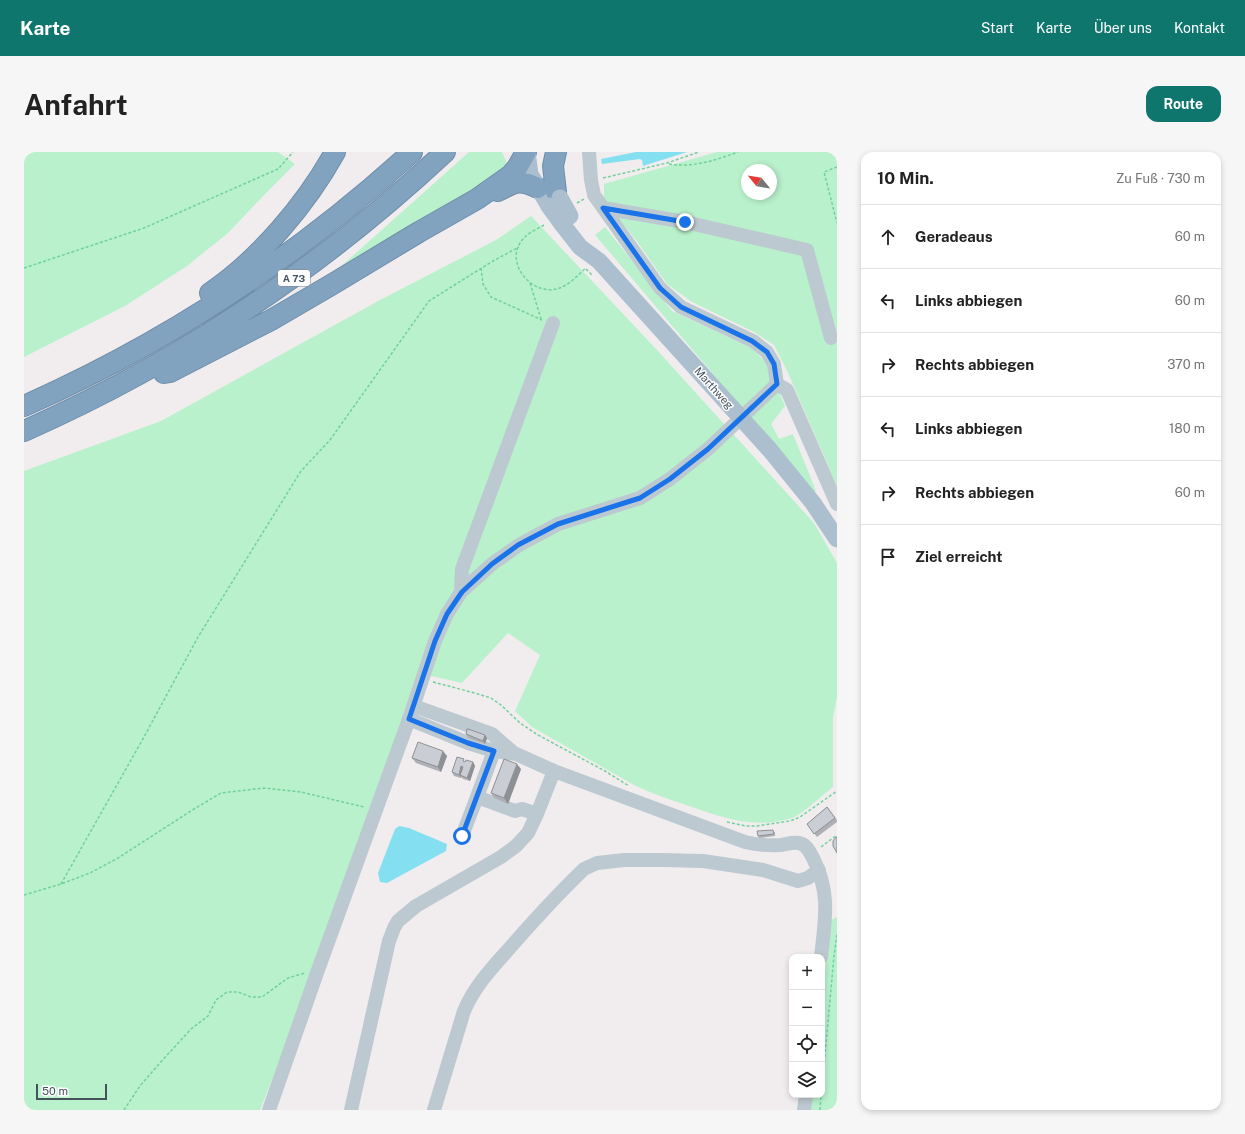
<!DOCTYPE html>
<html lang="de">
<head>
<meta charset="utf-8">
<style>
  body { margin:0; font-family:"Public Sans",sans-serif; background:#f6f6f6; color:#222 }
  .controls { position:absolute; right:12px; bottom:12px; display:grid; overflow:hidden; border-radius:8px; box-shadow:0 2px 6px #0003 }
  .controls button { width:36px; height:36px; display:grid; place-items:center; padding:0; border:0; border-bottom:1px solid #e0e0e0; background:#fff; color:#222; font:20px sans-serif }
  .compass { position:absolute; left:717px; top:12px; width:36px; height:36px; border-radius:50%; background:#fff; box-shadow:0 2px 6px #0003; rotate:300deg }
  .scale { position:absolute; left:12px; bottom:10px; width:71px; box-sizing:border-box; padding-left:4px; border:2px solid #45525c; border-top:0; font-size:11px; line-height:14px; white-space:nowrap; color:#45525c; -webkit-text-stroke:3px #fff; paint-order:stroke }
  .stop { position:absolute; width:12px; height:12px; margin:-9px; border:3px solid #1a73e8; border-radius:50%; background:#fff }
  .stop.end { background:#1a73e8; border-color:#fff; box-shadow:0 1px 4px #0008 }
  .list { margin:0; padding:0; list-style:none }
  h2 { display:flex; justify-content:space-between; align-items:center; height:52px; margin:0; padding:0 16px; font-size:17px }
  h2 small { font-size:13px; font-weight:400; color:#767676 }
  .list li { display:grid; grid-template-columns:26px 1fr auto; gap:12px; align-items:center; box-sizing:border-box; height:64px; padding:0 16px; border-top:1px solid #e0e0e0 }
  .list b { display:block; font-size:15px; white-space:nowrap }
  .list em { font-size:13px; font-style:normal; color:#767676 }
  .icon { flex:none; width:22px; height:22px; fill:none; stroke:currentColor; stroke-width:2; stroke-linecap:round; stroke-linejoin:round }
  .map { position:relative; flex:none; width:813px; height:958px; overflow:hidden; border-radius:12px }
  header { display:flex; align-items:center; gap:24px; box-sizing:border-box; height:56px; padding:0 20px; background:#0f766e; color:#fff }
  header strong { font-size:19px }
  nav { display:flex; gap:22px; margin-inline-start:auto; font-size:14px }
  .intro { display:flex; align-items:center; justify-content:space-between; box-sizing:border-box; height:96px; padding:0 24px }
  h1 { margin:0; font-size:28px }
  .button { padding:10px 18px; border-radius:12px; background:#0f766e; color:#fff; font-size:14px; font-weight:700 }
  main { display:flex; gap:24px; padding:0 24px }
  aside { flex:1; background:#fff; border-radius:12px; box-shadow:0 2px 6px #0003 }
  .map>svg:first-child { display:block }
  .green { fill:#b9f1cc; fill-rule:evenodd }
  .water { fill:#84e0f0 }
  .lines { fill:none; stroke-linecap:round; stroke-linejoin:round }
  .highway-casing { stroke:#6e8eab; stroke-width:22 }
  .path { stroke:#6fd19b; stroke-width:1.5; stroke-dasharray:3 2; stroke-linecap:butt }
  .minor { stroke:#bdc9d1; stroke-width:14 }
  .major { stroke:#acbfce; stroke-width:17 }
  .highway { stroke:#82a3c0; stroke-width:20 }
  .major-bridge { stroke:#acbfce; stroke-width:17 }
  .wall { fill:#aeb0b5 }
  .shaded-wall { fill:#8d9094 }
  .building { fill:#cacdd3; stroke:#8d9094 }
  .route { stroke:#1a73e8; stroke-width:5 }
  .labels { text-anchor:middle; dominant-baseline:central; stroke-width:3; stroke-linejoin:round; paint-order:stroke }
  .shield { fill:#fff; stroke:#7d868d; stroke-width:1 }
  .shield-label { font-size:10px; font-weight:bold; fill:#45525c }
  .street-label { font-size:11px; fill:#45525c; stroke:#fff }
</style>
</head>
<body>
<header>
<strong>Karte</strong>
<nav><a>Start</a><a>Karte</a><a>Über uns</a><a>Kontakt</a></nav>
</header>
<div class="intro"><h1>Anfahrt</h1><a class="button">Route</a></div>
<main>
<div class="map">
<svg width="813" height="958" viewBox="0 0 813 958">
  <rect width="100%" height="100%" fill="#f1edee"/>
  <path class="green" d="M0 0H254L271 12 242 41 204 81 163 114 101 154 0 205Z
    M445 0H478L484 13 454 37 304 126Z
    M693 0H813V334L764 221 750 193 730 180 668 150 643 132 612 88 580 48V32ZM723 18H747V42H723Z
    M507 64 633 198 790 371 813 411V545L809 565V635C801 641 776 664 768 666 729 678 698 665 662 653 644 647 627 641 610 633L508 575 491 559 516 503 484 481 438 531 394 521 282 843 236 958H0V319L137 269 356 148 472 88Z
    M581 75 648 159 726 195 744 212 761 254 747 272 755 287 769 282 792 339 787 342 712 249 571 83Z
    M813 765V958H786L787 943H798V846L807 768Z"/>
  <path class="water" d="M612 0H663L619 14 618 8 616 7 578 12 577 7Z
    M375 674 385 676 423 692 422 699 363 731 356 730 354 721 371 677Z"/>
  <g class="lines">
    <g class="highway-casing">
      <path id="highway" d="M474 39C492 30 494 27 514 36
        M532 40 529 14 532 0
        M186 141C235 108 283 51 311 0
        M140 221 146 220 247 168 307 133 395 80 453 47 487 23 493 16 502 0
        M0 254C142 191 273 105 388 0
        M0 279C156 210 296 117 421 0"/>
    </g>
    <path class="path" d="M645 12C669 16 692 8 714 0
      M813 15 800 20 813 71
      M579 26 643 11 675 0
      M553 51 560 47
      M520 73C513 77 504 81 499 87 477 112 513 150 540 134 548 130 555 122 562 116
      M0 116 120 76 254 17 269 0
      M457 116 459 132 467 145 518 168
      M562 117 568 123
      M506 131 517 167
      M409 530 447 540 467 546 477 553 496 571 514 583 581 619 605 634
      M703 670 722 674H733L766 669 776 665 813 639
      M797 695 813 683
      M37 732 120 585 174 485 277 319 306 288 405 149 469 109 495 95
      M0 743 37 732 66 721 94 706 170 657 197 641 240 636 277 640 340 655
      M798 935 810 804 813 782
      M100 958 116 934 135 912 167 877 184 864 192 848 203 840H214L227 845H238L264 826 281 821
      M796 958 797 943"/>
    <path class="minor" d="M565 0 567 28 570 43 636 136 657 155 729 189 743 200 750 212 753 232
      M579 56 661 70 783 98 807 186
      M437 440 438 417 529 171
      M390 554 468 582 491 602
      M385 567 444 591 470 599 492 602 530 619 721 690C734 693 742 694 757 693 763 692 769 690 775 691 782 692 786 700 789 706 807 741 801 768 797 805
      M470 599 453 645 491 659 498 657 513 662
      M438 684 453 645
      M245 958 294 818 385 567 411 489 423 462 437 440 468 412 495 393 534 372 616 346 646 327 684 297 753 232 763 238 813 352
      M327 958 365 789 370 776 374 769 392 754 477 705 492 694 504 681 513 662 530 619
      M410 958 440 859C452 831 471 813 491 790 513 765 536 740 560 717L573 711 600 708H639L679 709 739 718 774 729 784 726 795 718
      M780 958 782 943"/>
    <path class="major" d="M503 0 506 22 525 54
      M538 72 556 95 575 109 746 298 789 351 813 387"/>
    <use href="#highway" class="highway"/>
    <path class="major-bridge" d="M536 46 546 64
      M525 54 538 72"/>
  </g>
  <path class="wall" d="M442 582 463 586 461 592 444 586Z
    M423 604 417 620 392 611 388 606Z
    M441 609 449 610 451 614 446 629 439 627 437 625V626L430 624 428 620Z
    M497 617 484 652 470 646 467 641Z
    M803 655 813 668V670L793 685 783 672Z
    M751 680V684L735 686 734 684Z"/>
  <path class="shaded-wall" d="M461 583 463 586 461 592 459 589Z
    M419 599 423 604 417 620 414 615Z
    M449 610 451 614 446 629 443 626Z
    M493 612 497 617 484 652 480 646Z
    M437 614 440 618 436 623 437 625V626L435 623Z"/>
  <path class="building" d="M443 577H444L461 583 459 589 442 582Z
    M394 590 419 599 414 615 388 606Z
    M433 605 440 607 439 609 441 610 442 608 449 610 443 626 436 623 439 615 437 614 435 623 428 620Z
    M480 607 493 612 480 646 467 641Z
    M803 655 811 666 790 682 783 672Z
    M749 678 750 682 734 684 733 679Z
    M812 685H813V701L809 694V689Z"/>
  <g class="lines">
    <path class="route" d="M438 684 470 599 444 591 385 567 411 489 423 462 438 440 468 412 494 393 534 372 616 346 646 327 684 297 753 232 750 212 743 200 728 189 657 155 636 136 579 56 661 70"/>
  </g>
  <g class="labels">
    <rect class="shield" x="254" y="118" width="32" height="16" rx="3"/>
    <g class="shield-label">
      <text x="270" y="126">A 73</text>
    </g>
    <g class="street-label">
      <text transform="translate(690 236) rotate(48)">Marthweg</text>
    </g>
  </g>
</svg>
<div class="controls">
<button>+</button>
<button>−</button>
<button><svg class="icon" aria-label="locate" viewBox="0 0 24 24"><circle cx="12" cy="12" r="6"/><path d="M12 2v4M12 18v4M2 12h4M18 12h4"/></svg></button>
<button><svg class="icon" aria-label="layers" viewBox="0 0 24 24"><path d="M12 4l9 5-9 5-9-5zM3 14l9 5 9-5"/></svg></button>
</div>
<svg class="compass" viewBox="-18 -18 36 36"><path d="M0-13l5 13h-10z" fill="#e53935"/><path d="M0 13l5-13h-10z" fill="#767676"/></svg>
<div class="scale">50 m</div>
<div class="stop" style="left:438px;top:684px"></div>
<div class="stop end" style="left:661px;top:70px"></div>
</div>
<aside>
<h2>10 Min.<small>Zu Fuß · 730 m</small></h2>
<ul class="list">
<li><svg class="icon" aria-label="ahead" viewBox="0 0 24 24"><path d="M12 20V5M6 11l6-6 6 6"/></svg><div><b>Geradeaus</b></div><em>60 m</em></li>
<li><svg class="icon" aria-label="left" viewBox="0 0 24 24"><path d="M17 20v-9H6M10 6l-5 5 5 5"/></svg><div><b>Links abbiegen</b></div><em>60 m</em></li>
<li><svg class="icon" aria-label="right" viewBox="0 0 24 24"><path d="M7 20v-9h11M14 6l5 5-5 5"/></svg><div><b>Rechts abbiegen</b></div><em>370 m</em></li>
<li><svg class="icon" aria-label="left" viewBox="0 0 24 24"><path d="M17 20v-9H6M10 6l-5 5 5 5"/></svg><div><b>Links abbiegen</b></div><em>180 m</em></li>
<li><svg class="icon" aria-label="right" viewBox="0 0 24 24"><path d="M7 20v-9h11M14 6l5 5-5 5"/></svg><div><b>Rechts abbiegen</b></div><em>60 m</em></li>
<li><svg class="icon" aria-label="arrive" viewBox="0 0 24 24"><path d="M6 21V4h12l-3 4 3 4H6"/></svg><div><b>Ziel erreicht</b></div></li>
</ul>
</aside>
</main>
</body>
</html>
